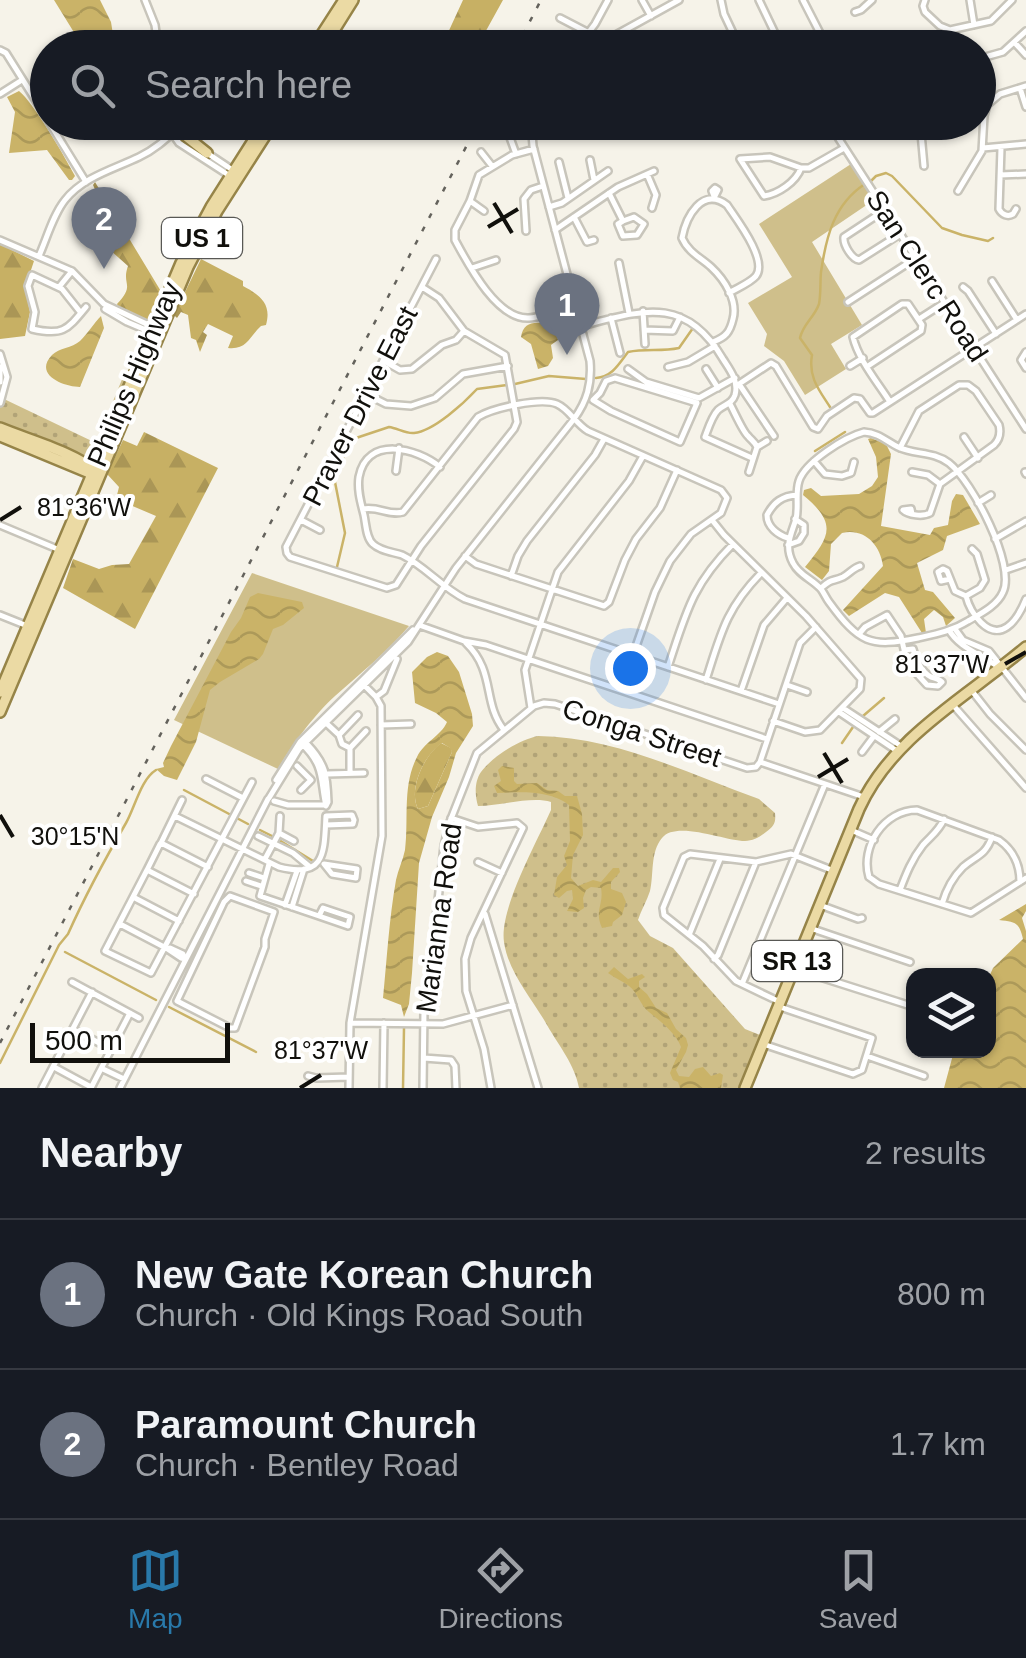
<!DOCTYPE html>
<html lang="en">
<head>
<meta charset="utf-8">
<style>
  body { margin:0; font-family:Arial,sans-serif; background:#20242c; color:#f1f3f6 }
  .controls { position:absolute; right:30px; bottom:30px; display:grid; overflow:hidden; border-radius:20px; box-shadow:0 2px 8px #0004 }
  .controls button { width:90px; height:90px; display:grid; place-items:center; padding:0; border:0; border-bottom:2px solid #363941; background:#171b24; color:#f1f3f6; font:50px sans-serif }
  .scale { position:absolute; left:30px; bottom:25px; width:200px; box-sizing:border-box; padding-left:10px; border:5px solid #11100c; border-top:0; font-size:28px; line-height:35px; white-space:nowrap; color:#11100c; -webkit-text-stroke:8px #fff; paint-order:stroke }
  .you { position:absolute; left:630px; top:668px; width:35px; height:35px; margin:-25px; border:8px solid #fff; border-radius:50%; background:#1a73e8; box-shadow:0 0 0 15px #1a73e833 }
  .badge { display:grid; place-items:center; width:65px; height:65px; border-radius:50%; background:#2979aa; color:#fff; font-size:32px; font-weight:700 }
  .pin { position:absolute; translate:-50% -82px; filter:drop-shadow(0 2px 5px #0008) }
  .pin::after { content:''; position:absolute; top:52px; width:35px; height:30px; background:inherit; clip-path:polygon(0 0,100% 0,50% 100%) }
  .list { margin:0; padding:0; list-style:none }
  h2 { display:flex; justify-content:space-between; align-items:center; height:130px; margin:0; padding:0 40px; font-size:42px }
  h2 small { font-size:32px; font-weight:400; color:#9ea1a6 }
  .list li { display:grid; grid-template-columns:65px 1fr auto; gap:30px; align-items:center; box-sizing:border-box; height:150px; padding:0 40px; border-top:2px solid #363941 }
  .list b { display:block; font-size:38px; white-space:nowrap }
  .list p { margin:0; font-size:32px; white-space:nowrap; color:#9ea1a6 }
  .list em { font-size:32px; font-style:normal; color:#9ea1a6 }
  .icon { flex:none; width:55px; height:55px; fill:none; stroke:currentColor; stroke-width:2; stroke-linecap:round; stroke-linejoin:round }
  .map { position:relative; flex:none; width:1026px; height:1088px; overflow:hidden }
  .search { position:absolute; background:#171b24; box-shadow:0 2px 8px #0004; left:30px; right:30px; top:30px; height:110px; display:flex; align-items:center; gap:25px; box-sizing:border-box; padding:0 35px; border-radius:55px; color:#9ea1a6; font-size:38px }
  .sheet { height:430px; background:#171b24 }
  nav { display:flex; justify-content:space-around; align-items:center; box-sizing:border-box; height:140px; border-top:2px solid #363941; background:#171b24; font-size:28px; color:#9ea1a6 }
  nav a { display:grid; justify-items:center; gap:5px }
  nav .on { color:#2979aa }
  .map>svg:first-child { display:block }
  .grass { fill:url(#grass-dots) }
  .forest { fill:url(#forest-firs) }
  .green { fill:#cfbf8b }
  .water { fill:url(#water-waves); fill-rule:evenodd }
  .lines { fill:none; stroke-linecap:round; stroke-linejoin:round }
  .stream { stroke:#cab368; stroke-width:2.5 }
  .minor-casing { stroke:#c8c5bb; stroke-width:10 }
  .major-casing { stroke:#968448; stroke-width:14 }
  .minor { stroke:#fff; stroke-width:5 }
  .major { stroke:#ebdaa4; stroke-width:9 }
  .rail { stroke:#64625c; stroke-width:2.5; stroke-dasharray:5 10; stroke-linecap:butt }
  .ticks { fill:none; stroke:#11100c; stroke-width:4 }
  .labels { text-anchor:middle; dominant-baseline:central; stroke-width:8; stroke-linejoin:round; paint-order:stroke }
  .shield { fill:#fff; stroke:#585855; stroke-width:2.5 }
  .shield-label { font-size:25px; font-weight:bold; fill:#11100c }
  .street-label { font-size:28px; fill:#11100c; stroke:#fff }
  .ticks-label { font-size:25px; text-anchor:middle; fill:#11100c; stroke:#fff; stroke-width:8; stroke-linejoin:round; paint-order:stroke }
</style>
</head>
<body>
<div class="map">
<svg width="1026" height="1088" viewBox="0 0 1026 1088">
  <defs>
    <pattern id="grass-dots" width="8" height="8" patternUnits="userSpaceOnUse" patternTransform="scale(2.5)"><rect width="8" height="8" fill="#cfbf8b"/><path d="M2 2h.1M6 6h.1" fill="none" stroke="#b1a377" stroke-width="1.8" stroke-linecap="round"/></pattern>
    <pattern id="forest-firs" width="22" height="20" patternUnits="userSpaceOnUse" patternTransform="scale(2.5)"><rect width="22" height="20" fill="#c7b064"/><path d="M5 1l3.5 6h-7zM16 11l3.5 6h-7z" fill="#aa9656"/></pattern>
    <pattern id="water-waves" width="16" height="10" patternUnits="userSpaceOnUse" patternTransform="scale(2.5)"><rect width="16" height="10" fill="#cab368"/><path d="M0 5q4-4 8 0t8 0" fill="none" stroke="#ac9959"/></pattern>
  </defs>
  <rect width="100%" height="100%" fill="#f6f3e9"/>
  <path class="grass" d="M125 372 128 377 101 446 96 452 82 457 0 425V408L4 399 96 443Z
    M538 736C615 737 687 773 759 799L775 813C776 823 774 826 766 832 760 837 753 841 745 841 725 841 676 820 662 838 650 852 654 875 650 891 647 901 641 910 638 920L650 936 673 948 745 1029 760 1035 738 1088H579C575 1065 559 1046 547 1025 533 1000 508 972 504 942 499 909 537 842 551 810V802C531 796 501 806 478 806 475 796 474 782 481 772 493 756 519 740 538 736Z"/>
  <path class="forest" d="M463 0H503L477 47H455L446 37Z
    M95 182 162 293 150 320 146 322 120 311 117 304C136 284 121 285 128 266L110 250 103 226 97 225 103 216 98 208 100 200 93 185Z
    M0 244 34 261 25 288 30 312 25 336 0 339Z
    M201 259 243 281V286C260 295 272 304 266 325L261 326C249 337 247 350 228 348L233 336 208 324 203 332 207 335 200 352 196 340 191 338 188 315 181 312 177 318 174 315Z
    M144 432 218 468 135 629 63 588 73 559 99 569 112 565 129 564 156 516 116 499 119 487 107 474 123 440 137 446Z
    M441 743 451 748 452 752 428 806 418 809C408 789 424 756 441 743Z"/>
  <path class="green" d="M851 164 874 200 812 242 862 325 831 344 846 369 805 395 784 361 764 346 767 334 748 303 792 277 759 224Z
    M252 573 409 626C387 652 361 673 335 696 315 714 291 746 278 769L174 720Z"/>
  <path class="water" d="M54 0H100L111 22 115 47H83Z
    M19 91C34 103 65 157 75 176L72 180H69L47 150 9 153 15 112 7 97Z
    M101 316 104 328 80 387C64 387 33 375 52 355 59 348 72 348 80 341 88 333 94 323 101 316Z
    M550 320 553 323 558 340 551 345 553 358 548 366 538 369 531 344 521 337C523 322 535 321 547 324Z
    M871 438 886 444 891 454 881 526 930 535 934 528 948 525 952 501 956 494 963 495 980 524 947 536 943 550 917 563 925 590 933 592 955 618 946 626 943 617 934 610 924 619 926 633H922L899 597 885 593 849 616 843 610 883 566C880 544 864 528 842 533L831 544 829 571 822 580 805 567C830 536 838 524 803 495L804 490 811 488 821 496 859 494 872 486 878 477 876 457 868 439Z
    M258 593 302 602 304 608 283 625 273 629 263 654 259 659 220 682 210 690 196 742 177 780 164 776 156 769 164 767 163 763 171 746 231 632 241 618 250 597Z
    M437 652 448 656 459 672 472 714 473 726 456 753 449 777 432 817 419 863 412 973 409 1004 404 1017 401 1005 383 998C387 959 389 919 396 880 398 870 403 860 405 850 409 819 402 786 417 757 424 742 441 736 447 722L436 713 415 703 412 672 427 657ZM442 743 450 748 452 752 428 806 418 809C408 789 424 755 442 743Z
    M502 766 514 768V781L517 784 537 783 547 790 558 791 565 796H577L582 814 583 835 573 855 571 878 578 886 593 880 601 882 613 868H619L620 872 611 882V889L622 893 626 902 622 915 613 922 612 926 602 928C594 910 604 905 601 888L591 887 586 890 583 898 584 908 578 912 567 911 573 899 572 890 567 891 559 898 554 895 557 877 567 865 564 856 570 841 569 805C549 790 522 792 497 793L494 786 501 781 498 770Z
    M1026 904V911L1022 918 1026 931V1088H944L954 1051 988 1050 989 977 993 968 1023 939C1019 921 1014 922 999 920Z
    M614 967 628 979 642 974 645 977 639 981V987L647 994 656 1008 667 1013 676 1029 686 1038 688 1045 686 1052 676 1070 679 1076 689 1077 695 1069 703 1067 711 1076 720 1073 723 1075 721 1088H680L678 1082 673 1080 670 1073 681 1047C676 1033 660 1021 649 1012 640 1005 638 993 629 986 622 981 615 978 608 973Z"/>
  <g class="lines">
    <path class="stream" d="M870 182 876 176 886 173 892 176 942 228 962 235 988 241 993 238
      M596 378C612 377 619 364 628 352 646 348 661 352 679 348L693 328
      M515 384 549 376 586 379
      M830 407C819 390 808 377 812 355L800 338C803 324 814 318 819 304 821 294 820 283 821 272 826 237 834 204 865 184
      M815 451 845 432
      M337 567 345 533 334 477 349 446 356 438 389 427C397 428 406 434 414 433 434 431 464 403 477 389L507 385
      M863 716 884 698
      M842 743 853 727
      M184 790 248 824
      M260 830 274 837
      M279 840 313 861
      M65 952 156 1000
      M169 1007 256 1052
      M0 1063 59 945 68 934C85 896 105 859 126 823 135 807 141 779 156 770
      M403 1088 404 1028"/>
    <g class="minor-casing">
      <path id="minor" d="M145 0 155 25 158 48
        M642 0 651 16
        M721 0 724 14 740 48
        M759 0 782 48
        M803 0 822 37 824 48
        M925 0 923 6 925 12 940 26 950 30 991 21 1012 0
        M970 0 974 25
        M855 12 861 10 872 0
        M560 18 589 33
        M612 37 679 0
        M895 40 911 48
        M1015 43 1026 55
        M577 48 595 24 608 0
        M723 48 737 40
        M0 50 6 53 48 120
        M978 59 1003 52 1026 31
        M1020 88 1026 107
        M0 94 22 80
        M49 122 86 182
        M164 122 179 143 230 176
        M509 122 508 132 516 154
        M828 122 1026 429
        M920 122 924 166
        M983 148 1026 144
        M1001 148 999 209C1002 215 1008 217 1013 214L1016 209
        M534 149 512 155 479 175 470 201 455 230V240C468 264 497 320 529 318 544 317 561 310 575 305
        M481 152 492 166
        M207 153 234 171
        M590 160 594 180
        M559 162 568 198
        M801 168C796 182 778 194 764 196L740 159 770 157 801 168H809L844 148
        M647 174 656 195 652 208
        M1000 175 1026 174
        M958 191 982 151 984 116 987 105 1000 94 1026 86
        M609 193 623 221 618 224 623 236 637 235 644 224 634 217 623 221
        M714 198 718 190 715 188 712 191 714 196
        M470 201 484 211
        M549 207 562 203 608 171
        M885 210 844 237C843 245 852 259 859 260L900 234
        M574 217 587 242 594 240
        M555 230 618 187 654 171
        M526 231 524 199 531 190 543 186
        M0 240 72 271 104 304 153 327
        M39 256C47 238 53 215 65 200 83 177 114 169 139 157 154 150 165 140 177 129L173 122
        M619 263 629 313
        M472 268 496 260
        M992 281 1017 320
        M59 287 72 271
        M422 287 439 298 464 331 505 355 517 422 514 429 421 546 396 585 387 588 290 557 287 553 286 547 436 259
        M963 287 968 291 996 334
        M848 302 916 258
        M105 309 127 322 153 333
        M643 311 645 344
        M81 313 62 289 32 275 28 286 35 312 32 329C63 336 67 330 86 307
        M611 318 620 353
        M919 319 944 303
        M581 326C641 311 685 294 723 359 730 370 739 381 735 395 732 404 725 404 718 410 712 416 708 429 705 437L752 458
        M644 330 673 331 680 317
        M713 342C726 337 730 332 733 319 738 301 725 280 711 267 701 258 688 252 682 238 686 217 702 186 727 205 737 220 768 260 756 276 750 283 737 288 729 293
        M1026 352 1021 360 1026 368
        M0 354 7 377 0 403
        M384 361 400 370 412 369 442 345 456 340 464 331
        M850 366 863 358
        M868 366 921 331 922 325 908 304H902L853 337C858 359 878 383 890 402
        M0 367V382
        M668 367 688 362 715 346
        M628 369 646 382 699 398 735 378
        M706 369 718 388
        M615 378 697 403 680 442 611 411 593 400 600 393 606 381Z
        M366 394 386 404 411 406 435 398 463 374 508 366
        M730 404C734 411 743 432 748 436 751 440 755 442 757 447
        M864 432C879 433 886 441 898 447 915 455 933 451 949 463 972 481 1016 565 1003 592 997 606 980 614 968 621 952 631 936 634 918 638 870 648 859 643 829 602 826 598 824 593 821 589 812 579 799 575 793 563 784 546 791 535 796 519 799 507 795 493 799 481 805 462 845 437 864 432Z
        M774 436 739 384 771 363 776 366 813 427 818 429 827 416 854 398 860 399 870 413H873L1026 314
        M964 437 978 458
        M757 447 767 441
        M900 448 919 411 959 385H968L976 391 999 425C1001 433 1000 439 994 445L940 484 930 513C923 517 908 515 903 510L911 509 912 514
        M814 461 825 474 842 476 851 473 854 462
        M440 467C417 448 367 435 359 477 357 490 361 503 364 515 366 524 366 538 373 544 380 551 393 552 402 555 425 566 441 587 465 599L779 704
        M396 471 399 448
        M749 472 757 447
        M912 472 928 475 940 484
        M1025 472 1026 474
        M978 503 991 495
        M363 509C379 506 389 516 403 512L478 417C493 408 541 397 557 404 569 409 576 424 588 431L721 490 727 498 721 513 691 534 670 561 655 592 633 655
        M301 520 320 530
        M712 520 724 535 806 616 861 679 860 689 820 730 805 732 773 721
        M0 525 62 551
        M788 538C778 535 767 527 767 515 774 502 782 496 797 495
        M995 539 1026 521
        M788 545 799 541 804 533V525L795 519
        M465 556 476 564 604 606 609 602 625 560 636 539 660 508 677 470
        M1006 570 1026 563
        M511 576 518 556 527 541 595 455 604 439
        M950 579 941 581 938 572 943 569 947 571 955 591 966 596C970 612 988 640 1007 627 1016 621 1022 609 1026 599
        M821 588C832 578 832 582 843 577 849 574 853 568 860 566
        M966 596 980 588 985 580 977 554 972 549
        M0 615 30 627
        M419 625 464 641 486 645 767 739
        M955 629 963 640 989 651 1026 698
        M949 630C959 648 983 655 998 667
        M859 634 865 627 887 615 901 636 907 663 927 685 938 686 942 682C939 679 935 678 931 677 921 672 915 658 913 649L904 650
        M466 643C496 672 482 702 504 730
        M668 667C686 613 692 585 733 544
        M706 680C721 633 726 609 761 573
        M787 685 807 692
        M741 691 764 625 787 598
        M972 691 990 714 1026 750
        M376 697 384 691 397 659
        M953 705 1026 788
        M531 708 525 670 558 572 629 481 643 456
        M843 708 901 746
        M839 712 897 751
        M325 722 339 735 342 744 350 748V773
        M381 725 411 724
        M879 732 895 719
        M339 735 358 715
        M302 744C325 766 320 779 326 806L328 802C327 775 326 764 307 744
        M350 748 366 731
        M862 752 874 736
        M760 762 800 643 816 627
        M297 766 311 780
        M327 774 364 773
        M206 779 243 798
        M276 780 300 742 413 630
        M301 790 311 780
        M269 798 299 749 408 642 456 568 574 419C587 401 592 384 590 361L533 146 531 122
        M182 800 161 843 208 867
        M274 801 288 805H325
        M175 816 279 867C326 879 324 852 326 816L352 815 354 820
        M451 818 478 827 517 823 523 828 471 938 465 959 466 991 484 1049 491 1088
        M326 825 353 824 354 820
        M851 830 874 840
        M279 833 294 841
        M258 836 293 853 310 867
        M160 844 147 870 194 894
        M265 859 279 833 280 816
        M478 862 502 873
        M269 864 260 896 319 916
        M324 864 357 869 356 878 332 874Z
        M147 870 105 951 151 973 252 782
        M249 873 264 878
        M246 881 261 886
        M1020 882C1020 864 1013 850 999 840L917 810C884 810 860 847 869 877L879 884 971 913 1026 878
        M900 890C906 874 912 859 923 845 931 836 939 831 944 819
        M230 896 274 912 265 939V947L235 1028H230L177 1001 224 902Z
        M133 897 179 921
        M942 904C946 890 953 877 963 867 977 855 985 856 992 837
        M285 905 297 871
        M820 905 858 919 862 918
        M292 907 304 869
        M323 908 350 917 348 926 319 916Z
        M485 914 538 1088
        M120 924 166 948 181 958 186 959
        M810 928 910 962
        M689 935 720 859
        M168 949 170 948 183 954V957
        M714 959 718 955 756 862
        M795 969 911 1006
        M72 982 139 1018
        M742 984 825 784
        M780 1002 736 981 703 946 664 915 663 908 684 857 690 854 756 862 791 854 834 871
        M350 1023 443 1024 513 1005
        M74 1030 111 1049
        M763 1044 853 1074 862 1070 872 1038 780 1007
        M867 1056 924 1076
        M424 1058 451 1060 455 1066 456 1088
        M54 1067 91 1087
        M103 1069 124 1079
        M308 1076 316 1078 349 1077
        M42 1088 92 992
        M91 1088 130 1013
        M120 1088 268 799
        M349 1088 350 1023 382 836 381 706 376 697 361 682
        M383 1088 384 1023
        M423 1088 424 1010 429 982 444 846 449 824 477 753 534 706 544 703 555 704 747 768 756 767 760 762 864 797"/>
    </g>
    <g class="major-casing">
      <path id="major" d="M313 48 344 0
        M323 48 353 0
        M177 129 207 153
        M0 428C29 440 74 452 97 472
        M0 436 92 474
        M0 692 181 263 211 207 265 122
        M0 712 188 267 217 211 274 122
        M745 1088 859 809C892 736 967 697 1026 647"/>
    </g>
    <use href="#minor" class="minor"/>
    <use href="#major" class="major"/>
    <path class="rail" d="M516 48 541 0
      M0 1043 479 122"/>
  </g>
  <path class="ticks" d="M494 203 512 233M488 227 518 209M0 520 21 507M1005 664 1026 652M824 753 842 783M818 777 848 759M0 815 13 837M300 1088 321 1075"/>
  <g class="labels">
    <g class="shield">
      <rect x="162" y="218" width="80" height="40" rx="8"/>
      <rect x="752" y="941" width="90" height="40" rx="8"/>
    </g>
    <g class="shield-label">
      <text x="202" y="238">US 1</text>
      <text x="797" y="961">SR 13</text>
    </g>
    <g class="street-label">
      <text transform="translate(927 276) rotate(57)">San Clerc Road</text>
      <text transform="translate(134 374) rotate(-67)">Philips Highway</text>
      <text transform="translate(360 406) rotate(-63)">Praver Drive East</text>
      <text transform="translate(642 733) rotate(18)">Conga Street</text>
      <text transform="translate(439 918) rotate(-82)">Marianna Road</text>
    </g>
  </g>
  <g class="ticks-label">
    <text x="84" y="516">81°36'W</text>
    <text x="942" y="673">81°37'W</text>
    <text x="75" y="845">30°15'N</text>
    <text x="321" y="1059">81°37'W</text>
  </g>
</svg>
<div class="controls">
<button><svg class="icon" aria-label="layers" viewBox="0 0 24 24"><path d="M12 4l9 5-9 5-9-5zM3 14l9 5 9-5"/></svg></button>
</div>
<div class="scale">500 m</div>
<div class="you"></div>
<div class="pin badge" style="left:567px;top:355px;background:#6b7280">1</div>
<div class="pin badge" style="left:104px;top:269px;background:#6b7280">2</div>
<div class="search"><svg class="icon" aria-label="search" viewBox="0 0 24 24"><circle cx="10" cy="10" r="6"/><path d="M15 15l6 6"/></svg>Search here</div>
</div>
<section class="sheet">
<h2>Nearby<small>2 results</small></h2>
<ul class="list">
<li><span class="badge" style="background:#6b7280">1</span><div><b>New Gate Korean Church</b><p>Church · Old Kings Road South</p></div><em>800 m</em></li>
<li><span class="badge" style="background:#6b7280">2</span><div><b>Paramount Church</b><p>Church · Bentley Road</p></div><em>1.7 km</em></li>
</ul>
</section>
<nav>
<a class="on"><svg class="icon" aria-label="map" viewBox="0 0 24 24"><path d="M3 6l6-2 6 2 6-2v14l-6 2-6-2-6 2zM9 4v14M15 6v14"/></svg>Map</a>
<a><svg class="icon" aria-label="directions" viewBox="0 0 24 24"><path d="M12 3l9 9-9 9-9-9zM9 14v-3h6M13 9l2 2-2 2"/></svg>Directions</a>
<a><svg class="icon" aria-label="saved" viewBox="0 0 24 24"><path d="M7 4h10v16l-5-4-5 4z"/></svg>Saved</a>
</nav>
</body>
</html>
